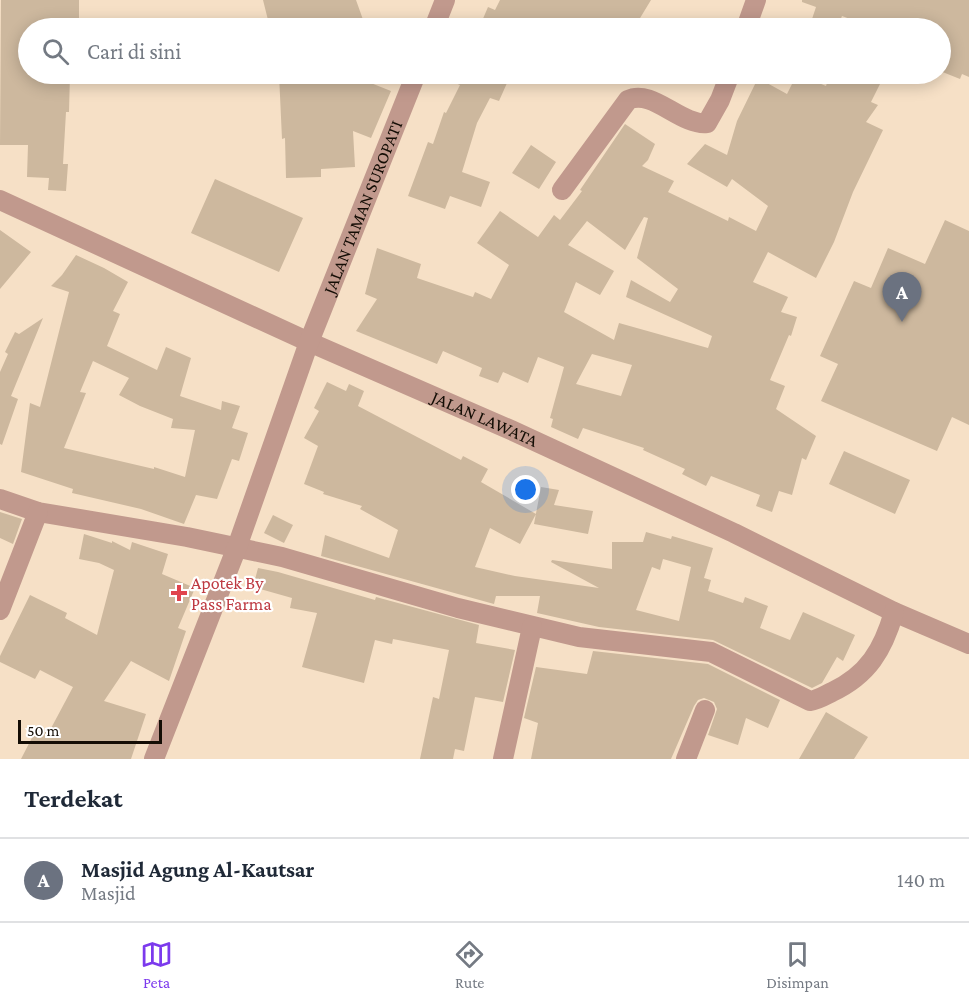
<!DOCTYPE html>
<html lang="id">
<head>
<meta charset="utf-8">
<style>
  body { margin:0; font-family:"Crimson Pro",serif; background:#f2f2f3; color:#1f2937 }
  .scale { position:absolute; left:18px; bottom:15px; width:144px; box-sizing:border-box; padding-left:6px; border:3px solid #140d05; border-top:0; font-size:16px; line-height:21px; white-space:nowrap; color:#140d05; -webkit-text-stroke:4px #fff; paint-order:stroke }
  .you { position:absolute; left:526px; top:490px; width:21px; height:21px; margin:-15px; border:4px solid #fff; border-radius:50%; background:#1a73e8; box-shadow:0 0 0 9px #1a73e833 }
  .badge { display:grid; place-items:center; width:39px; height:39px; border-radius:50%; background:#7c3aed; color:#fff; font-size:20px; font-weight:700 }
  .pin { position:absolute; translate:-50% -50px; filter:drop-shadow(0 2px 3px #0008) }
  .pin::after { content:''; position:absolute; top:32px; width:21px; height:18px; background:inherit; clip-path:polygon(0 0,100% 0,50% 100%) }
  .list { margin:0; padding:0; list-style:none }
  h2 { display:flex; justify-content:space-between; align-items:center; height:78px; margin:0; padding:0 24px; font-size:26px }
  h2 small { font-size:20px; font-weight:400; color:#747a83 }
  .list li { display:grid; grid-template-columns:39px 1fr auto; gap:18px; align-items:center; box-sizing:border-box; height:84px; padding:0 24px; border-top:2px solid #e0e1e3 }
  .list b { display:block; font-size:22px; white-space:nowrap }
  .list p { margin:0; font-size:20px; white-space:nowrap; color:#747a83 }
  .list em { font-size:20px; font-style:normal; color:#747a83 }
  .icon { flex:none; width:33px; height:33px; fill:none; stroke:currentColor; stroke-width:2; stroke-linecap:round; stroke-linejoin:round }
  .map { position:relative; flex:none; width:969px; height:759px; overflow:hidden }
  .search { position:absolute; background:#fff; box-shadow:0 3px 15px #0003; left:18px; right:18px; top:18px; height:66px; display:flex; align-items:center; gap:15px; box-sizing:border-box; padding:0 21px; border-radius:33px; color:#747a83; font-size:22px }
  .sheet { height:162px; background:#fff }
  nav { display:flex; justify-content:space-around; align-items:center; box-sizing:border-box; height:84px; border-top:2px solid #e0e1e3; background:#fff; font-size:16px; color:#747a83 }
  nav a { display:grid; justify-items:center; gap:3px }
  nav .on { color:#7c3aed }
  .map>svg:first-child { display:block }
  .building { fill:#cdb89e; fill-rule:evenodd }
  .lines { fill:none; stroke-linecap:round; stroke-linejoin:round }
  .minor { stroke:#c1998d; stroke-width:20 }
  .health-dot { fill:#e0444e; stroke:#fff; stroke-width:2 }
  .labels { text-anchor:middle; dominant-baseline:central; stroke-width:4.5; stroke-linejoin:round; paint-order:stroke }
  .street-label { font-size:18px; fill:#140d05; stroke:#fff }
  .health-label { font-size:18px; fill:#be3a42; stroke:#fff; text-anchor:start }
</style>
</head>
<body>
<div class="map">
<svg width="969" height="759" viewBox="0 0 969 759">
  <rect width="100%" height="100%" fill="#f6e0c6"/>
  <path class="building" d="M1 0H79V28H28V74H70L69 112H66L63 164H68L66 191 48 190 49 178 27 177 28 145H0Z
    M263 0H356L366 28H270Z
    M500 0H651L634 28H479L488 7 495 10Z
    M802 0H969V77L962 74 960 79 940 71V28H874L842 16 837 28H809L816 7 802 2Z
    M279 74H348L391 91 371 138 353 131 355 167 321 169V177L286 178 285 138 282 139Z
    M433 74H511L499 101 490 98 477 123 462 172 490 182 481 207 450 196 445 209 408 196 428 142 433 144 444 112 446 113 460 85Z
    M797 74 826 86 830 74H885L871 102 878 105 866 122 883 130 853 192 834 242 816 278 768 252 753 282 788 297 781 312 797 317 791 336 789 335 770 380 785 386 776 409 816 436 806 460 802 458 792 495 779 491 772 512 756 506 760 495 711 476 706 486 682 474 685 469 643 450 644 448 583 428 578 439 551 427 553 419 550 418 564 367 538 357 528 383 503 372 498 383 479 376 482 368 443 351 437 364 356 331 377 299 365 294 377 248 421 264 417 278 473 297 475 292 491 299 509 265 477 243 500 211 538 237 554 215 560 220 582 191 580 190 625 124 655 144 648 160 642 166 674 181 668 192 728 221 729 217 756 231 768 206 732 179 727 187 687 164 705 144 727 155 737 121 758 78 787 94ZM644 217 648 218 637 258 678 289 670 302 631 280 626 297 712 336 708 348 619 323 614 340 564 312 576 282 600 295 614 271 568 245 587 221 625 250ZM592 354 632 365 621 396 576 384Z
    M531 145 556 162 539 189 512 173Z
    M215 179 303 218 279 272 191 233Z
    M945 220 969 231V425L952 417 937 451 821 401 838 364 820 356 854 281 871 288 888 248 925 264Z
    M0 230 31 252 0 289Z
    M76 255 104 268 128 282 113 311 120 314 107 346 157 370 166 347 191 358 180 396 221 410 222 401 240 406 232 428 248 433 239 461 232 459 217 499 196 495 184 524 141 509 72 493 73 489 21 472 30 403 40 407 69 292 51 286 62 275ZM93 361 129 378 119 395 140 406 173 419 171 428 195 430 185 477 154 467V469L64 448 86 393 80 392Z
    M43 318 11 396 18 399 2 445 0 444V372L8 354 5 352 15 332 19 334Z
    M327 382 346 391 349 384 364 391 358 406 461 460 463 456 488 469 481 482 536 514 520 544 490 528 475 567 515 576 599 588 551 562 552 560 612 569V542H643L646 532 671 539 672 536 713 548 704 578 711 580 708 591 743 603 745 597 768 606 760 628 790 640 803 612 855 635 843 661 837 657 822 683 812 688 713 640 599 627 537 613 540 596H496L494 604 321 556 325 535 389 558 398 530 360 509 362 506 323 494 324 492 304 484 318 446 304 438 319 411 314 408ZM663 559 691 567 679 621 636 610 652 567 660 570Z
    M844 451 910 480 895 514 829 484Z
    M541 487 559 490 554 505 593 511 588 534 534 524Z
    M0 512 22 519 13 544 0 538Z
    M273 515 293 525 284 543 264 533Z
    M84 534 112 543V541L130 550 132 542 168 554 162 574 195 588 178 628 186 631 169 681 131 661 104 701 146 714 131 759H21L38 726 49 732 73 687 40 670 35 679 0 662V656L30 595 67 613 65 618 97 635 114 570 99 563 79 559Z
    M258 568 278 572 375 600 376 597 479 625 476 643 515 650 503 702 475 697 464 751 455 749 453 759H420L433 697 439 699 449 650 393 639 392 644 375 640 364 683 302 667 317 613 290 608 292 598 253 587Z
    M593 651 708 664 780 700 768 728 746 718 738 745 708 735 717 709 714 702 704 698 698 700 694 706 671 759H531L538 723 524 718 536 667 587 674Z
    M826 712 868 737 854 759H799Z"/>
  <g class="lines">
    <g class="minor">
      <path d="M434 28 445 0"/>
      <path d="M746 28 756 0"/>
      <path d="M562 190 628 100C652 88 681 126 707 123L720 100 730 74"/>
      <path id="s1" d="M0 200 309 342 511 430 734 533 894 612 969 644"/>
      <path d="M0 499 38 512 187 537 282 557 458 608 579 637 711 652 810 701C818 700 824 696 832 692 868 675 883 650 894 612"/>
      <path d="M0 610 38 512"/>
      <path id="s2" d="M154 759 237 547 309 342 416 74"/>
      <path d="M503 759 532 627"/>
      <path d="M686 759 705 710"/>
    </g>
  </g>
  <path class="health-dot" d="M176 584h6v6h6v6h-6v6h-6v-6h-6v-6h6z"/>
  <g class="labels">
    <g class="street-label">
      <text stroke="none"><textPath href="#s2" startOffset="590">JALAN TAMAN SUROPATI</textPath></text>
      <text stroke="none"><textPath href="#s1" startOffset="532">JALAN LAWATA</textPath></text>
    </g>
    <g class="health-label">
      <text x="191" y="583">Apotek By<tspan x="191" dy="21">Pass Farma</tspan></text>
    </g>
  </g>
</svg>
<div class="scale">50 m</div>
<div class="you"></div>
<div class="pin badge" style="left:902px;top:322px;background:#6b7280">A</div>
<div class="search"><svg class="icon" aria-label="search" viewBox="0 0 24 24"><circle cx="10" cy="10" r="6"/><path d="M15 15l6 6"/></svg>Cari di sini</div>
</div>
<section class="sheet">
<h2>Terdekat<small></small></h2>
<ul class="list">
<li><span class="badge" style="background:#6b7280">A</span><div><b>Masjid Agung Al-Kautsar</b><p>Masjid</p></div><em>140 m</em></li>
</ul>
</section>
<nav>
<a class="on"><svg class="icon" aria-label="map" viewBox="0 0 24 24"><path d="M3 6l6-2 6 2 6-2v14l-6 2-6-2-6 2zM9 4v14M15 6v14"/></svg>Peta</a>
<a><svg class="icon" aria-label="directions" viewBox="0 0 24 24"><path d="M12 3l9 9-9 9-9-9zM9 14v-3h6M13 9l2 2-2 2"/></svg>Rute</a>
<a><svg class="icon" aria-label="saved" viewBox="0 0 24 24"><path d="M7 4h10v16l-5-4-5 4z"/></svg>Disimpan</a>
</nav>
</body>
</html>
